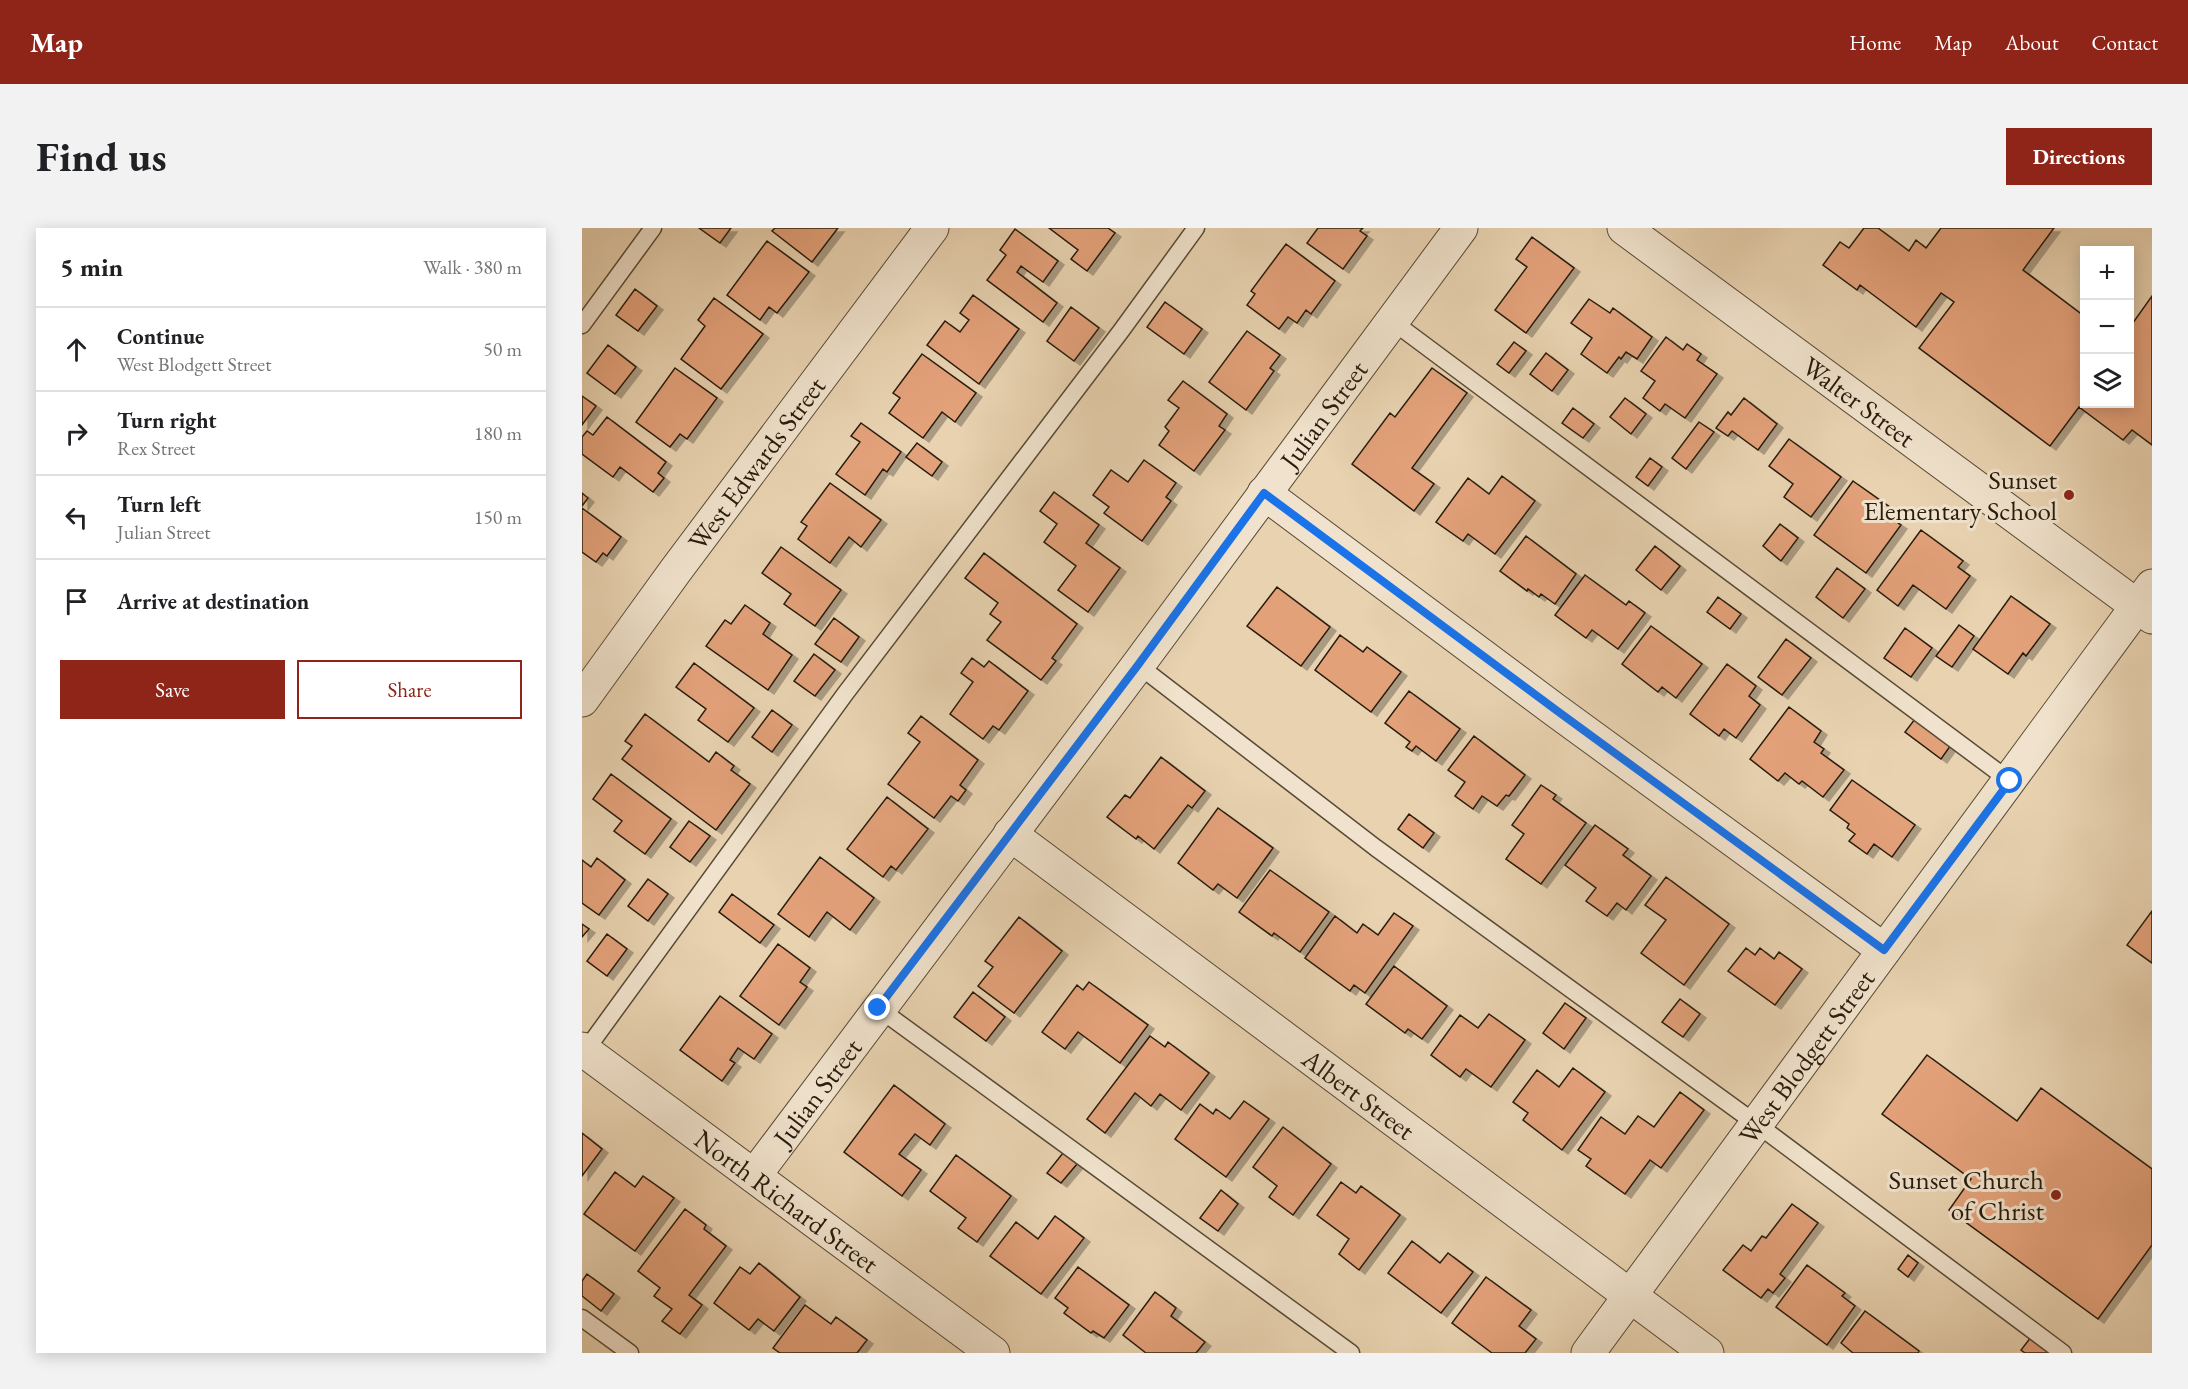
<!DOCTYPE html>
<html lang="en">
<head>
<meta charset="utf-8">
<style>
  body { margin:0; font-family:"EB Garamond",serif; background:#f2f2f2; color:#202124 }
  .controls { position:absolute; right:18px; top:18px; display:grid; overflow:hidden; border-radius:0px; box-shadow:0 3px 15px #0003 }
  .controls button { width:54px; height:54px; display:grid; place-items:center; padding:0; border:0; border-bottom:2px solid #e0e0e0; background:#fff; color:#202124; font:30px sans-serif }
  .stop { position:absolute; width:18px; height:18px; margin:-14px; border:4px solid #1a73e8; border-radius:50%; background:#fff }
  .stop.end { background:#1a73e8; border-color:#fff; box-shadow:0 2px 6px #0008 }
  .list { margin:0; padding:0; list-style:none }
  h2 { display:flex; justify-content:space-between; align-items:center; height:78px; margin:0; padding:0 24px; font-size:26px }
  h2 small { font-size:20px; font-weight:400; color:#757577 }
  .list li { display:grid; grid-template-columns:39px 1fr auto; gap:18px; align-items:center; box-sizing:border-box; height:84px; padding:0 24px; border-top:2px solid #e0e0e0 }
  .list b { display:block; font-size:22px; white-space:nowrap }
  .list p { margin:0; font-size:20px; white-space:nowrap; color:#757577 }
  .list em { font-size:20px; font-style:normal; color:#757577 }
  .actions { display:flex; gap:12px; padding:18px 24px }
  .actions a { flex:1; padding:14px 0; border:2px solid #8f2418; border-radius:0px; text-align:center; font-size:21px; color:#8f2418 }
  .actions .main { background:#8f2418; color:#fff }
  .icon { flex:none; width:33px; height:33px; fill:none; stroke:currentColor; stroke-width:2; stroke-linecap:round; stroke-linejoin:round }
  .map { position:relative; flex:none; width:1570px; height:1125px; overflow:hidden; border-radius:0px }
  header { display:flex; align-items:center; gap:36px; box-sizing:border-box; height:84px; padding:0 30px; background:#8f2418; color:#fff }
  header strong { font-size:28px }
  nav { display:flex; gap:33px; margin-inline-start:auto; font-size:21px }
  .intro { display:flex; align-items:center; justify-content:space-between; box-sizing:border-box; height:144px; padding:0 36px }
  h1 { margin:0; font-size:42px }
  .button { padding:15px 27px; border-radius:0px; background:#8f2418; color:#fff; font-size:21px; font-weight:700 }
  main { display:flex; gap:36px; padding:0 36px }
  aside { flex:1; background:#fff; border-radius:0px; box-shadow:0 3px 15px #0003 }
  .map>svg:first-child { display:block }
  .building { fill:#e3a17a; stroke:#281c0d; stroke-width:1.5; filter:url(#shadow) }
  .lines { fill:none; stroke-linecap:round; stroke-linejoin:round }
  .lane-casing { stroke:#584a36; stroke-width:19 }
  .street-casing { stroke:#584a36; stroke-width:35 }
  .lane { stroke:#f0e2cc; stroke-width:16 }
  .street { stroke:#f0e2cc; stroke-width:33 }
  .route { stroke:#1a73e8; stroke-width:8 }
  .poi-dot { fill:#8f2418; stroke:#f0e2cc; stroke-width:2 }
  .labels { text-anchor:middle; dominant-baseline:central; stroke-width:6; stroke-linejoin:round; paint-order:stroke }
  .street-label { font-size:27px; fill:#281c0d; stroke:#f0e2cc }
  .poi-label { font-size:27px; fill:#281c0d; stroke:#f0e2cc; text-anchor:end }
</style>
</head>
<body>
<header>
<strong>Map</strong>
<nav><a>Home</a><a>Map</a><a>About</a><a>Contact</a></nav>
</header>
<div class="intro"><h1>Find us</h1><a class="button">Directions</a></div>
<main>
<aside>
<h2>5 min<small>Walk · 380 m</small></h2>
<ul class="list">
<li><svg class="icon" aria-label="ahead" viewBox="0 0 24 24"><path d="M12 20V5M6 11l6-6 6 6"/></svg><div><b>Continue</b><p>West Blodgett Street</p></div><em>50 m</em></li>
<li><svg class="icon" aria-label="right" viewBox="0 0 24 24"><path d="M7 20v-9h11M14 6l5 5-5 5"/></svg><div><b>Turn right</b><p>Rex Street</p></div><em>180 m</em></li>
<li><svg class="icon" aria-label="left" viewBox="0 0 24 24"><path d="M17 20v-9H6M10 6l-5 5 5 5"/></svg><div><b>Turn left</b><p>Julian Street</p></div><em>150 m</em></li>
<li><svg class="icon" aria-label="arrive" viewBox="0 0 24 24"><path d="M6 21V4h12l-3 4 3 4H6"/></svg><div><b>Arrive at destination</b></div></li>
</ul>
<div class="actions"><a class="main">Save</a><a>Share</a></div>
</aside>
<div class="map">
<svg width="1570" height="1125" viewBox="0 0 1570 1125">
  <defs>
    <filter id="shadow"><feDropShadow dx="6" dy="4" stdDeviation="0" flood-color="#0004"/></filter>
  </defs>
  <rect width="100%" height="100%" fill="#e8d2b0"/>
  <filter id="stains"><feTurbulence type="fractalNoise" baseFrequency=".00333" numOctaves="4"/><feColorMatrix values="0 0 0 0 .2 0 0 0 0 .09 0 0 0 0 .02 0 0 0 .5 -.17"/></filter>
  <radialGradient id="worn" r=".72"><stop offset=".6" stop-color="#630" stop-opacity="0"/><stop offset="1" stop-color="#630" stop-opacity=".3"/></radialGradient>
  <path class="building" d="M117 0H149L138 15Z
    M193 0H256L230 34 190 3Z
    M467 0H526L533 5 505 43 489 31 496 22Z
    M736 0H781L778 3 785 8 761 41 725 15Z
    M1282 0H1296L1327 23 1334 12 1344 20 1359 0H1472L1441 42 1502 88V176H1548V99L1570 68V217L1550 202 1541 212 1497 179 1468 218 1337 120 1372 74 1359 65 1334 99 1278 57 1275 62 1241 37 1258 14 1267 20Z
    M433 1 476 33 461 54 439 38 435 44 475 75 461 94 405 52 424 27 418 22Z
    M950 9 992 40 944 105 913 82 945 39 934 31Z
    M185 13 227 44 195 85 187 79 178 92 145 67Z
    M704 16 753 53 729 86 724 82 715 95 706 89 697 101 665 77 673 66 669 63Z
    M53 61 75 78 56 103 34 87Z
    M391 67 437 101 397 156 345 117 363 93 378 104 387 92 378 85Z
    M132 70 181 106 139 161 99 131 123 98 116 92Z
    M1007 71 1028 85 1031 80 1070 109 1055 131 1044 124 1039 131 1037 129 1025 145 999 126 1010 110 989 95Z
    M583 74 620 101 602 126 565 99Z
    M489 79 517 100 492 133 465 113Z
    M665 103 698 127 688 140 692 143 664 182 627 154Z
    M1084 109 1101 122 1105 116 1119 126 1115 132 1135 146 1103 190 1083 176 1078 183 1061 170 1073 153 1059 143Z
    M932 114 944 123 927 145 915 136Z
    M26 117 54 139 33 166 5 145Z
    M964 125 986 142 970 163 948 146Z
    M340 126 394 165 373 194 360 184 341 210 307 185 318 170 311 165Z
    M93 140 135 170 105 211 98 206 88 219 54 194Z
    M850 140 885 165 830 240 852 256 832 283 770 236 808 185 813 189Z
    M601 153 645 186 637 198 643 202 612 243 577 217 587 203 583 199 597 180 586 172Z
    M0 168 14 178 0 197Z
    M1043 170 1064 186 1049 206 1028 189Z
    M1162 170 1195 196 1176 222 1150 203 1146 208 1134 200 1146 184 1149 187Z
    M991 180 1012 196 1001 210 980 195Z
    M25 189 84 234 76 245 82 250 71 264 38 239 31 249 0 226V209L5 203 11 207Z
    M1117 194 1132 204 1104 241 1090 230Z
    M279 195 319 224 305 244 301 241 283 267 254 246 278 214 269 208Z
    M1207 211 1259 249 1229 289 1202 269 1211 256 1187 238Z
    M335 215 360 234 350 248 324 229Z
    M1068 230 1080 239 1066 258 1054 249Z
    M562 232 594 255 584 269 589 273 560 313 522 285 527 279 511 267 529 242 546 254Z
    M920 248 953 273 913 326 886 306 881 313 854 294 886 250 907 266Z
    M1271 253 1312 282 1307 289 1319 297 1284 345 1232 307Z
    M248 255 299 292 279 319 267 309 248 335 216 311 225 298 219 294Z
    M472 264 517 297 504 315 538 340 506 384 476 362 494 338 462 314 475 296 458 283Z
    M0 265 6 270 0 278Z
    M0 280 39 309 25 328 21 325 14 334 0 324Z
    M1198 296 1216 310 1199 333 1181 318Z
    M1339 302 1381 333 1376 339 1388 348 1364 381 1331 357 1316 378 1295 362Z
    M944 308 994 346 973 376 959 366 957 369 946 361 945 363 918 343Z
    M1073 318 1098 338 1079 362 1054 342Z
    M199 319 259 362 233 398 202 376 209 366 180 345Z
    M402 325 495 396 470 430 474 433 459 452 405 412 419 394 408 386 416 375 383 350Z
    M1255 340 1283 361 1261 390 1234 369Z
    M1003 347 1044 377 1047 373 1063 385 1036 421 1010 402 1004 410 973 387Z
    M695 359 748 399 719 438 665 398Z
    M1429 368 1468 396 1444 428 1441 425 1426 446 1391 421Z
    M1136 369 1159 386 1148 401 1125 384Z
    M163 377 188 395 181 406 210 427 186 462 124 418 143 392 149 396Z
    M252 390 277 409 259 434 233 416Z
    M1377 397 1392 408 1370 439 1354 428Z
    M1069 398 1120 436 1094 470 1080 459 1076 464 1040 436Z
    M1323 400 1350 420 1329 449 1302 430Z
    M758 407 781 424 785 419 819 444 789 484 733 442Z
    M1204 411 1229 430 1200 467 1176 449Z
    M232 426 253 442 233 468 212 453Z
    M390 430 402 439 407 433 446 463 417 502 411 498 401 511 368 486 391 454 379 445Z
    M112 435 172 480 146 514 116 492 124 481 94 459Z
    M1145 436 1174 458 1167 468 1178 477 1154 510 1142 501 1137 508 1108 486Z
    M827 463 878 501 854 533 834 518 830 523 824 519 828 514 803 495Z
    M1207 479 1239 503 1232 514 1242 521 1239 525 1262 542 1241 569 1220 553 1217 556 1203 545 1196 553 1168 531Z
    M190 482 210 497 190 524 170 509Z
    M63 486 127 534 134 524 152 538 149 542 168 556 134 602 40 531 50 518 43 513Z
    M339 488 396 532 378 557 384 562 376 573 369 568 352 590 306 556 338 514 326 505Z
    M1333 491 1369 517 1359 531 1323 504Z
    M892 508 943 547 927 568 924 567 915 578 900 568 891 581 873 568 883 554 866 542Z
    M579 529 623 563 610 580 606 577 572 621 556 608 554 611 525 589 543 567 548 570Z
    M29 546 89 591 63 626 32 603 40 593 11 571Z
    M1270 552 1333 597 1310 629 1292 616 1285 626 1267 613 1273 606 1265 600 1267 596 1248 582Z
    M959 557 974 567 971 571 1004 595 959 656 924 631 942 606 930 597Z
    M305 569 346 601 314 642 309 638 301 649 265 621Z
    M636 580 691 620 655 670 636 656 631 662 596 635Z
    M827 586 852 605 841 620 816 601Z
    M107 593 128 608 108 634 88 619Z
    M1013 597 1046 621 1041 627 1069 648 1044 682 1035 675 1025 688 1004 673 1014 660 983 637Z
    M238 629 292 670 268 702 245 684 227 709 196 686Z
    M15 630 43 652 17 687 0 675V632L9 639Z
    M688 642 747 684 718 724 692 705 690 708 657 684Z
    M1084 649 1147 696 1102 757 1059 725 1084 692 1063 677Z
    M66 651 86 666 66 693 46 678Z
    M150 666 192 697 178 715 137 684Z
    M1570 683V735L1545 717Z
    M812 685 831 698 783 765 772 757 768 763 723 730 753 688 775 705 781 696 796 707Z
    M437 689 480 723 432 785 396 758 411 739 403 733Z
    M0 696 7 701 0 709Z
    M25 706 45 721 25 748 5 733Z
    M196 716 228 740 218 754 225 759 197 797 158 768Z
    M1164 720 1173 727 1178 720 1192 731 1197 724 1220 741 1193 777 1146 743Z
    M812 738 865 778 840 811 826 801 823 805 784 776Z
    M507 754 566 797 538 835 496 804 483 821 460 804 495 757 501 762Z
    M391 764 423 789 404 813 372 789Z
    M138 768 190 806 172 831 156 820 148 832 153 835 140 853 98 822Z
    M1098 771 1118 786 1101 809 1080 794Z
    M983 775 1004 790 982 821 961 805Z
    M907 786 943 812 909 859 884 841 878 849 849 827 878 787 896 800Z
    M568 808 583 819 586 814 627 845 599 882 578 866 569 878 553 865 523 905 505 891Z
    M1345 827 1435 893 1459 860 1570 941V1017L1516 1091 1367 982 1389 951 1300 886Z
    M991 840 1023 864 980 922 941 892 946 885 931 874 955 842 977 859Z
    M312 857 363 896 348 917 333 906 317 926 339 942 320 968 262 924Z
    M1098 864 1122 882 1079 940 1068 932 1043 966 1004 938 1009 931 996 922 1019 889 1043 906 1056 888 1072 899Z
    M662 873 687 891 644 949 593 911 618 876 631 886 634 881 648 891Z
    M701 899 749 936 711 987 687 969 695 958 671 939Z
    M0 905 20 921 0 948Z
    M481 925 495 936 479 955 465 945Z
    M374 927 429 968 395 1014 376 1000 384 990 348 963Z
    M33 944 53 959 61 948 92 970 53 1023 2 986Z
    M759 954 774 965 779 958 818 987 777 1042 757 1026 767 1011 735 987Z
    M639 962 656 976 636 1003 618 990Z
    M1210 976 1236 995 1198 1046 1203 1050 1191 1065 1186 1061 1179 1070 1141 1042 1161 1017 1169 1023 1180 1008 1184 1010Z
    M103 981 124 997 122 1001 144 1018 107 1067 120 1077 98 1106 80 1093 90 1081 72 1068 78 1060 56 1043Z
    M473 988 502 1010 459 1066 408 1028 434 994 456 1011Z
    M830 1013 858 1035 866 1025 891 1044 859 1085 806 1045Z
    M1326 1027 1336 1035 1326 1049 1316 1041Z
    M177 1035 218 1069 192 1103 176 1091 167 1102 132 1075 158 1039 168 1046Z
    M1225 1037 1263 1065 1260 1068 1273 1078 1245 1117 1194 1079Z
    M496 1039 547 1077 522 1110 511 1103 509 1105 482 1085 486 1080 473 1070Z
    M5 1046 32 1066 19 1083 0 1068V1053Z
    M904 1049 949 1082 937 1098 954 1111 943 1125H910L870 1095Z
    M573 1064 594 1080 589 1088 623 1114 614 1125H564L541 1107Z
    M223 1077 249 1096 254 1089 285 1112 275 1125H198L191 1120Z
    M1283 1083 1337 1123 1336 1125H1271L1259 1115Z
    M1449 1109 1470 1125H1443L1439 1122Z"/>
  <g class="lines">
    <g class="lane-casing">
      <path id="lane" d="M810 93 1428 553
        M0 97 71 0
        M556 437 794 620 1176 897 1481 1125
        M296 780 769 1125
        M1 826 263 466 539 103 614 0
        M0 1090 48 1125"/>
    </g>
    <g class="street-casing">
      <g id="street">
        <path id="s1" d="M1042 0 1570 389"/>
        <path d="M682 265 973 482 1302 722"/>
        <path id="s2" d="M0 472 94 342 350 0"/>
        <path id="s3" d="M428 606 1125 1125"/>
        <path id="s4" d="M0 821 411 1125"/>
        <path id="s5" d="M172 948 556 437 879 0"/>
        <path id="s6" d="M1006 1125 1570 358"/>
      </g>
    </g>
    <use href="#lane" class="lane"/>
    <use href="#street" class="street"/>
  </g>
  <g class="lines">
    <path class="route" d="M296 780 556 437 682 265 974 482 1302 722 1428 553"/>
  </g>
  <g class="poi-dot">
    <circle cx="1487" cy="267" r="6"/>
    <circle cx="1474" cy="967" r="6"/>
  </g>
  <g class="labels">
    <g class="street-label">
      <text stroke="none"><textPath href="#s1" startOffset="292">Walter Street</textPath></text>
      <text stroke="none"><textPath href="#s5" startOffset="951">Julian Street</textPath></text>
      <text stroke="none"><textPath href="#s2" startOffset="294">West Edwards Street</textPath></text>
      <text stroke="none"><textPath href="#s6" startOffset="368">West Blodgett Street</textPath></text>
      <text stroke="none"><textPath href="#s5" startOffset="105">Julian Street</textPath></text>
      <text stroke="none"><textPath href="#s3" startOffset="435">Albert Street</textPath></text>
      <text stroke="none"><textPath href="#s4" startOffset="255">North Richard Street</textPath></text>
    </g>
    <g class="poi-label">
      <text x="1475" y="251">Sunset<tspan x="1475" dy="31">Elementary School</tspan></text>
      <text x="1462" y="951">Sunset Church<tspan x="1462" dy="31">of Christ</tspan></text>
    </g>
  </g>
  <rect width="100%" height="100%" filter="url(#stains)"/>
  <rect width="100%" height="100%" fill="url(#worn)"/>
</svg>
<div class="controls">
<button>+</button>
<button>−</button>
<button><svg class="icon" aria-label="layers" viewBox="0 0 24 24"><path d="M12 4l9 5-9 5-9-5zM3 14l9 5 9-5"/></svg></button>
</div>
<div class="stop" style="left:1428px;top:553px"></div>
<div class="stop end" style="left:296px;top:780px"></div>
</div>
</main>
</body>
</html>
